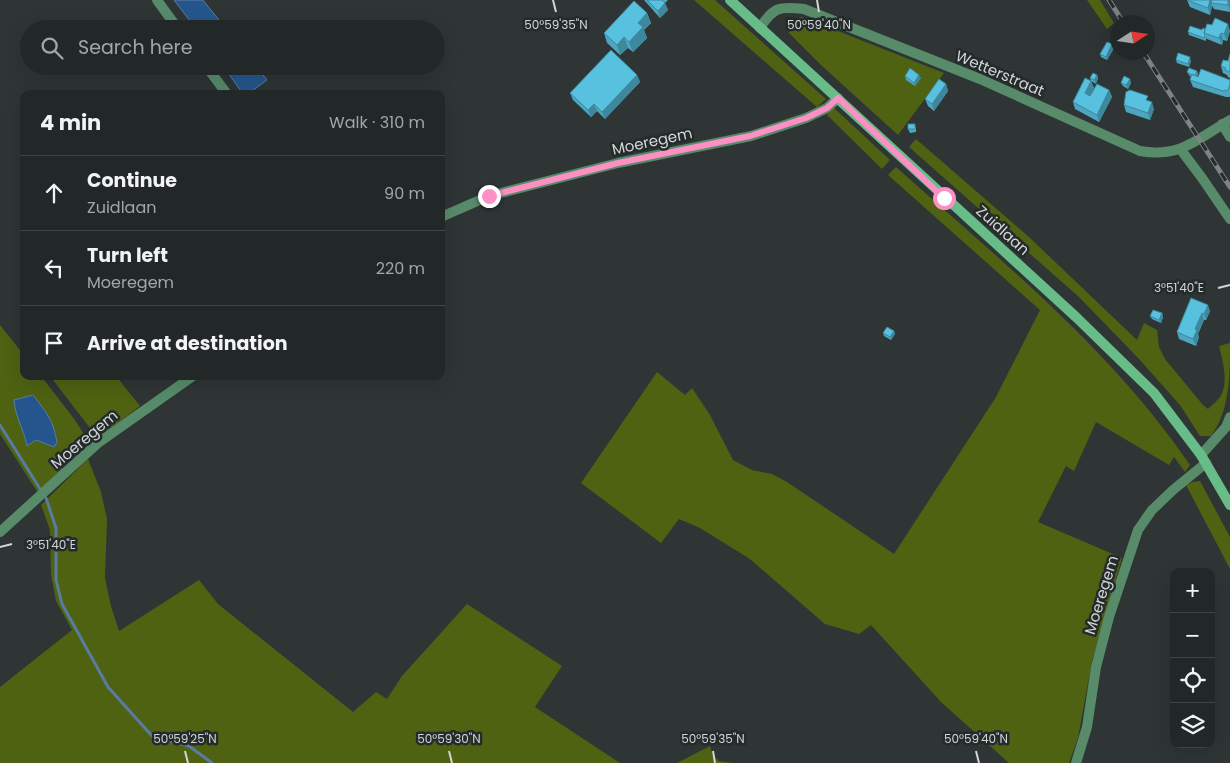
<!DOCTYPE html>
<html lang="en">
<head>
<meta charset="utf-8">
<style>
  body { margin:0; font-family:Poppins,sans-serif; background:#2a302f; color:#f1f3f6 }
  .controls { position:absolute; right:15px; bottom:15px; display:grid; overflow:hidden; border-radius:10px; box-shadow:0 5px 20px #0002 }
  .controls button { width:45px; height:45px; display:grid; place-items:center; padding:0; border:0; border-bottom:1px solid #3f4444; background:#222827; color:#f1f3f6; font:25px sans-serif }
  .compass { position:absolute; left:1110px; top:15px; width:45px; height:45px; border-radius:50%; background:#222827; box-shadow:0 5px 20px #0002; rotate:78deg }
  .stop { position:absolute; width:15px; height:15px; margin:-11px; border:4px solid #fc8fc3; border-radius:50%; background:#fff }
  .stop.end { background:#fc8fc3; border-color:#fff; box-shadow:0 1px 5px #0008 }
  .list { margin:0; padding:0; list-style:none }
  h2 { display:flex; justify-content:space-between; align-items:center; height:65px; margin:0; padding:0 20px; font-size:21px }
  h2 small { font-size:16px; font-weight:400; color:#a2a6a7 }
  .list li { display:grid; grid-template-columns:32px 1fr auto; gap:15px; align-items:center; box-sizing:border-box; height:75px; padding:0 20px; border-top:1px solid #3f4444 }
  .list b { display:block; font-size:19px; white-space:nowrap }
  .list p { margin:0; font-size:16px; white-space:nowrap; color:#a2a6a7 }
  .list em { font-size:16px; font-style:normal; color:#a2a6a7 }
  .icon { flex:none; width:28px; height:28px; fill:none; stroke:currentColor; stroke-width:2; stroke-linecap:round; stroke-linejoin:round }
  .map { position:relative; flex:none; width:1230px; height:763px; overflow:hidden }
  .search { position:absolute; background:#222827; box-shadow:0 5px 20px #0002; left:20px; top:20px; width:425px; height:55px; display:flex; align-items:center; gap:12px; box-sizing:border-box; padding:0 18px; border-radius:28px; color:#a2a6a7; font-size:19px }
  .panel { position:absolute; background:#222827; box-shadow:0 5px 20px #0002; left:20px; top:90px; width:425px; height:290px; border-radius:10px }
  .map>svg:first-child { display:block }
  .green { fill:#4e6212; fill-rule:evenodd }
  .water { fill:#24568d; stroke:#587ca3 }
  .lines { fill:none; stroke-linecap:round; stroke-linejoin:round }
  .stream { stroke:#587ca3; stroke-width:3 }
  .street { stroke:#578b6a; stroke-width:10 }
  .secondary { stroke:#67bc88; stroke-width:10 }
  .rail-casing { stroke:#7e8483; stroke-width:5 }
  .rail { stroke:#242b2a; stroke-width:3; stroke-dasharray:9; stroke-linecap:butt }
  .wall { fill:#4ca6c1 }
  .shaded-wall { fill:#3e879d }
  .building { fill:#58c1e0; stroke:#3e879d }
  .route { stroke:#fc8fc3; stroke-width:6 }
  .ticks { fill:none; stroke:#d2d6d6; stroke-width:2 }
  .labels { text-anchor:middle; dominant-baseline:central; stroke-width:5; stroke-linejoin:round; paint-order:stroke }
  .street-label { font-size:15px; fill:#d2d6d6; stroke:#242b2a }
  .ticks-label { font-size:12px; text-anchor:middle; fill:#d2d6d6; stroke:#242b2a; stroke-width:5; stroke-linejoin:round; paint-order:stroke }
</style>
</head>
<body>
<div class="map">
<svg width="1230" height="763" viewBox="0 0 1230 763">
  <rect width="100%" height="100%" fill="#2e3534"/>
  <path class="green" d="M694 0H715L826 99 817 107Z
    M1087 0H1100L1114 23 1107 29Z
    M802 17 810 20 944 73 898 135 821 65 789 33C789 24 792 18 802 17Z
    M834 108 890 160 882 169 827 115Z
    M916 139 1029 237 1137 340 1144 323 1157 330 1159 347 1165 359 1203 405 1208 409C1212 405 1217 401 1220 397 1229 383 1223 362 1219 346L1230 343C1230 377 1230 410 1211 436H1200L1180 405 1139 359 1079 297 909 147Z
    M896 167C1000 260 1111 349 1190 465L1185 472 1174 457 1169 465 1096 422 1074 471 1066 466 1038 522 1122 558 1092 661 1078 738 1069 763H1009L941 702 871 625 859 634 825 624 750 559 700 528 679 519 661 543 581 483 657 372 685 395 692 388 710 415 733 460 752 470 772 474 787 482 894 554 996 397 1040 310 888 175Z
    M0 325 24 355V376H41L75 420 89 442 66 460 60 473 38 493 0 434ZM21 425 46 444 36 440 27 446Z
    M50 376H116L140 406 102 435 96 436Z
    M88 459 101 492 107 519 105 578 111 606 119 631 199 580 218 604 353 712 376 692 387 699 402 676 467 604 562 666 535 707 620 763H0V687L72 630 56 601 51 575 50 530 41 505Z
    M1200 481 1230 537V569L1186 485 1193 482Z
    M710 746 713 756 719 761 733 763H677Z"/>
  <path class="water" d="M174 0H203L226 29H196Z
    M223 66H256L267 80 248 94H243Z
    M33 395C47 413 53 420 57 442L54 447 36 440 27 446C24 430 15 416 14 400Z"/>
  <g class="lines">
    <path class="stream" d="M0 425 42 492
      M46 498 56 528V580L62 604 108 687 152 736 189 746 212 763"/>
    <path class="street" d="M157 0 178 29
      M760 28C773 7 780 6 804 9L980 79 1140 151C1181 158 1197 139 1230 120
      M206 66 227 94
      M1222 124 1230 137
      M1181 150 1202 178 1230 219
      M441 217 489 196 618 163 751 136 806 118 827 108 838 98
      M1201 455 1226 427 1230 417
      M0 532 98 443 193 376
      M1076 763 1087 727 1096 667 1109 617 1138 530 1152 510 1173 490 1206 463"/>
    <path class="secondary" d="M730 0 1076 317 1154 393 1201 455 1230 505"/>
    <g class="rail-casing">
      <path id="rail" d="M1109 0 1123 22
        M1143 52 1230 187"/>
    </g>
    <use href="#rail" class="rail"/>
  </g>
  <path class="wall" d="M644 0H668L665 3 668 10 660 18Z
    M1187 0H1230V12L1214 9 1212 6 1210 15 1190 7Z
    M647 13 651 23 644 30 647 38 633 52 628 48 620 55 607 43 604 33Z
    M1205 29 1230 30V31L1227 41 1223 40 1222 45 1207 39 1206 38V41L1189 35 1188 32Z
    M1112 44 1114 48 1107 60 1101 57 1100 54Z
    M1230 54V78L1228 77 1227 75 1223 73 1221 66 1228 61Z
    M1176 60 1191 61 1189 67 1177 63Z
    M1197 71 1198 74 1197 76 1230 80V97H1226L1193 87 1190 80 1191 77 1189 75 1187 72Z
    M637 75 640 82 605 119 597 111 591 117 573 100 570 93Z
    M1097 75 1098 78 1096 84 1091 81 1094 88 1090 96 1109 90 1112 97 1099 122 1075 109 1073 102 1091 81 1090 78Z
    M905 76 921 78 915 86 906 80Z
    M1121 83H1131L1128 89 1123 86Z
    M946 84 948 91 934 111 928 106 925 99Z
    M1124 105 1154 109 1150 120 1126 112Z
    M916 127V132L910 133 908 129Z
    M1191 298 1210 311 1206 320H1204L1198 334 1199 337 1196 346 1179 339 1177 332Z
    M1162 313 1163 317 1161 323 1152 319 1150 316Z
    M894 331 895 334 891 340 884 336 883 333Z"/>
  <path class="shaded-wall" d="M1210 0H1211L1212 6 1210 15 1208 8Z
    M1228 0H1230V11L1228 5Z
    M665 3 668 10 660 18 658 11Z
    M647 13 651 23 644 30 647 38 633 52 629 42 638 23Z
    M1228 24 1230 31 1227 41 1224 34Z
    M1221 33 1223 40 1222 45 1219 38Z
    M624 37 628 48 620 55 617 45Z
    M1112 44 1114 48 1107 60 1106 57Z
    M1190 57 1191 61 1189 67 1188 64Z
    M637 75 640 82 605 119 602 112Z
    M919 75 921 78 915 86 914 83Z
    M1097 75 1098 78 1096 84 1094 80Z
    M1130 79 1131 83 1128 89 1126 85Z
    M1091 81 1094 88 1087 100 1085 93Z
    M946 84 948 91 934 111 932 104Z
    M1109 90 1112 97 1099 122 1097 115Z
    M1152 102 1154 109 1150 120 1148 113Z
    M594 104 597 111 591 117 588 110Z
    M1208 305 1210 311 1206 320 1204 314Z
    M1162 313 1163 317 1161 323 1159 320Z
    M1202 313 1204 320 1198 334 1199 337 1196 346 1193 339 1195 329Z
    M894 331 895 334 891 340 890 337Z"/>
  <path class="building" d="M647 0H662L665 3 658 11Z
    M1187 0H1210L1208 8Z
    M1212 0H1228V5L1211 3Z
    M634 1 647 13 638 23 643 27 629 42 624 37 617 45 604 33Z
    M1215 18 1228 24 1224 34 1221 33 1219 38 1204 33 1207 24 1212 25Z
    M1190 26 1202 30 1203 28 1205 29 1204 33 1205 35 1204 38 1188 32Z
    M1107 42 1112 44 1106 57 1100 54Z
    M611 50 637 75 602 112 594 104 588 110 570 93Z
    M1178 53 1190 57 1188 64 1176 60Z
    M1230 54V72L1225 70 1226 68 1221 66 1223 60 1228 61Z
    M910 68 919 75 914 83 905 76Z
    M1189 68 1197 71 1195 75H1192L1187 72Z
    M1201 69 1230 80V84L1228 90 1223 91 1190 80 1192 74 1198 77Z
    M1093 73 1097 75 1094 80 1090 78Z
    M1124 76 1130 79 1126 85 1121 83Z
    M1085 78 1091 81 1085 93 1090 96 1097 84 1109 90 1097 115 1073 102Z
    M939 79 946 84 932 104 925 99Z
    M1130 90 1148 96 1146 100 1152 102 1148 113 1124 105 1126 92Z
    M908 124H915V129H908Z
    M1191 298 1208 305 1204 314 1202 313 1195 329 1197 330 1193 339 1177 332Z
    M1153 310 1162 313 1159 320 1150 316Z
    M887 327 894 331 890 337 883 333Z"/>
  <g class="lines">
    <path class="route" d="M489 196 618 163 750 136 806 118 827 108 838 98 944 198"/>
  </g>
  <path class="ticks" d="M553 0 556 12M817 0 819 12M1218 288 1230 285M0 547 12 544M185 751 188 763M449 751 452 763M713 751 715 763M976 751 979 763"/>
  <g class="labels">
    <g class="street-label">
      <text transform="translate(1000 73) rotate(23)">Wetterstraat</text>
      <text transform="translate(652 141) rotate(-12)">Moeregem</text>
      <text transform="translate(1003 230) rotate(42)">Zuidlaan</text>
      <text transform="translate(84 439) rotate(-40)">Moeregem</text>
      <text transform="translate(1101 595) rotate(-73)">Moeregem</text>
    </g>
  </g>
  <g class="ticks-label">
    <text x="556" y="29">50°59'35"N</text>
    <text x="819" y="29">50°59'40"N</text>
    <text x="1179" y="292">3°51'40"E</text>
    <text x="51" y="549">3°51'40"E</text>
    <text x="185" y="743">50°59'25"N</text>
    <text x="449" y="743">50°59'30"N</text>
    <text x="713" y="743">50°59'35"N</text>
    <text x="976" y="743">50°59'40"N</text>
  </g>
</svg>
<div class="controls">
<button>+</button>
<button>−</button>
<button><svg class="icon" aria-label="locate" viewBox="0 0 24 24"><circle cx="12" cy="12" r="6"/><path d="M12 2v4M12 18v4M2 12h4M18 12h4"/></svg></button>
<button><svg class="icon" aria-label="layers" viewBox="0 0 24 24"><path d="M12 4l9 5-9 5-9-5zM3 14l9 5 9-5"/></svg></button>
</div>
<svg class="compass" viewBox="-18 -18 36 36"><path d="M0-13l5 13h-10z" fill="#e53935"/><path d="M0 13l5-13h-10z" fill="#a2a6a7"/></svg>
<div class="stop" style="left:944px;top:198px"></div>
<div class="stop end" style="left:489px;top:196px"></div>
<div class="search"><svg class="icon" aria-label="search" viewBox="0 0 24 24"><circle cx="10" cy="10" r="6"/><path d="M15 15l6 6"/></svg>Search here</div>
<section class="panel">
<h2>4 min<small>Walk · 310 m</small></h2>
<ul class="list">
<li><svg class="icon" aria-label="ahead" viewBox="0 0 24 24"><path d="M12 20V5M6 11l6-6 6 6"/></svg><div><b>Continue</b><p>Zuidlaan</p></div><em>90 m</em></li>
<li><svg class="icon" aria-label="left" viewBox="0 0 24 24"><path d="M17 20v-9H6M10 6l-5 5 5 5"/></svg><div><b>Turn left</b><p>Moeregem</p></div><em>220 m</em></li>
<li><svg class="icon" aria-label="arrive" viewBox="0 0 24 24"><path d="M6 21V4h12l-3 4 3 4H6"/></svg><div><b>Arrive at destination</b></div></li>
</ul>
</section>
</div>
</body>
</html>
